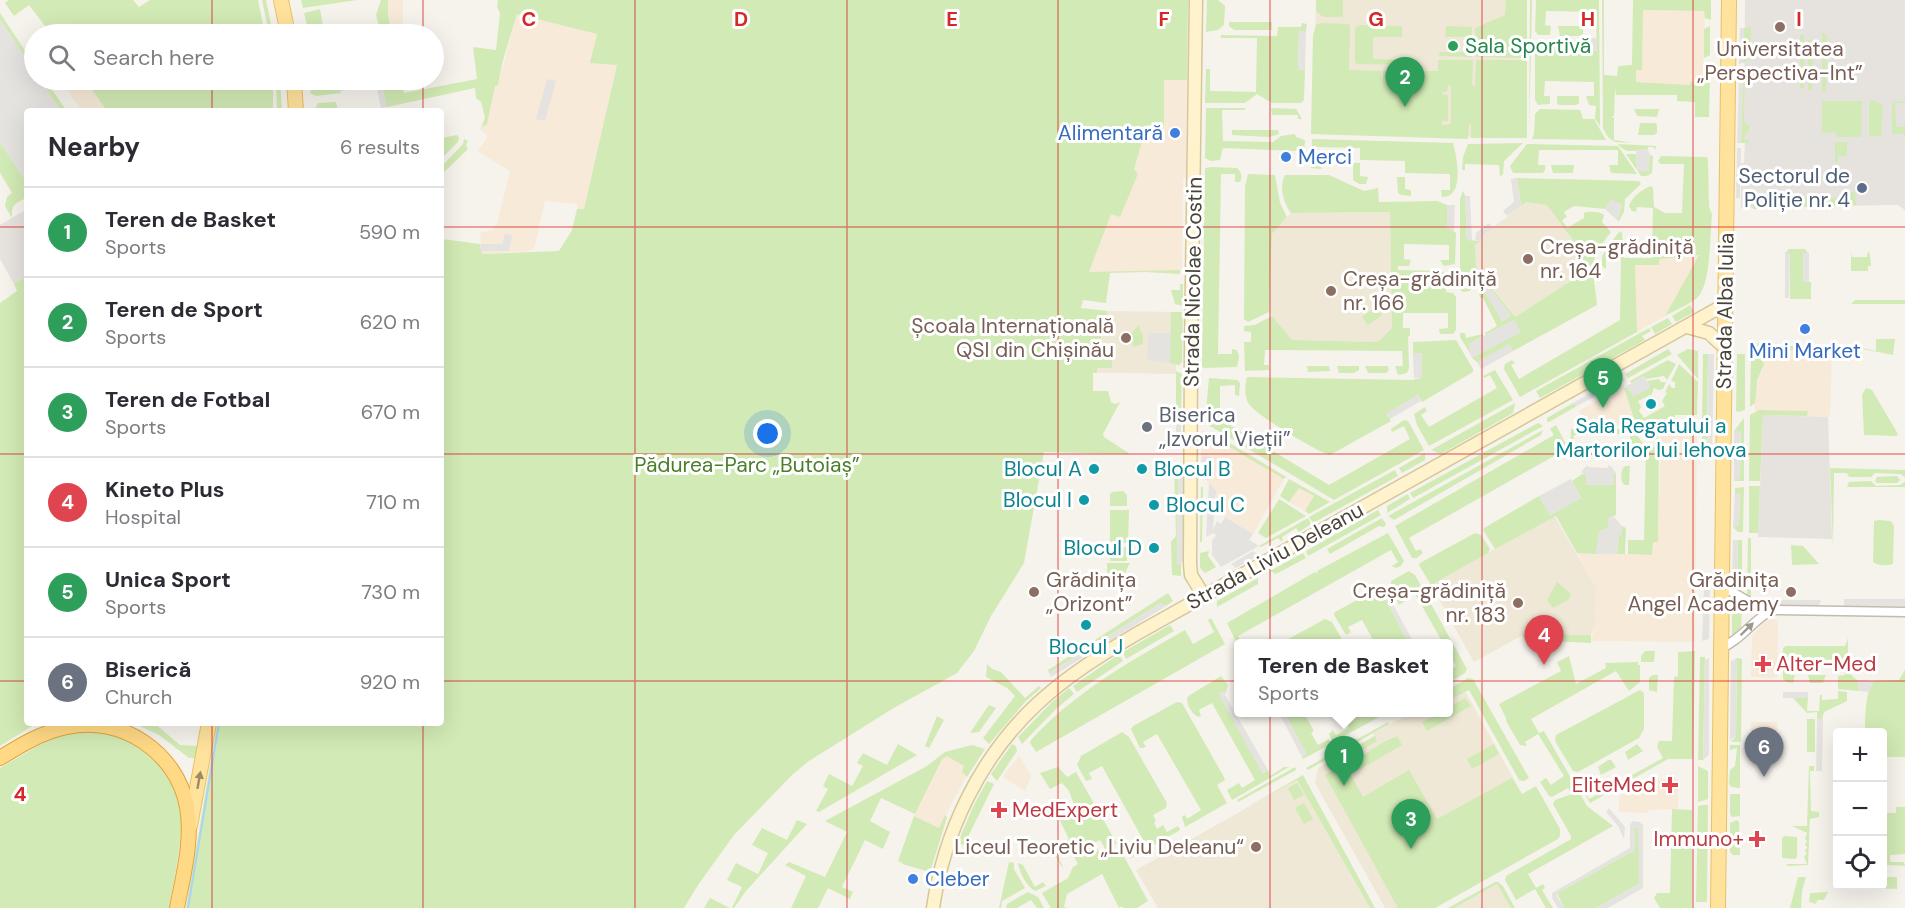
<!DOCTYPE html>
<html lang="en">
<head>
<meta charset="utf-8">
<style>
  body { margin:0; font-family:"DM Sans",sans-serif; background:#f7f7f7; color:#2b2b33 }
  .controls { position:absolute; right:18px; bottom:18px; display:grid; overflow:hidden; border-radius:6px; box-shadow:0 6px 24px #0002 }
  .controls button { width:54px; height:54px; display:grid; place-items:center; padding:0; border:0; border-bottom:2px solid #e1e1e2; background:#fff; color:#2b2b33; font:30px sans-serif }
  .you { position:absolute; left:768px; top:434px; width:21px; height:21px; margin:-15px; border:4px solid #fff; border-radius:50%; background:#1a73e8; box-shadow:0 0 0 9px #1a73e833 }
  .badge { display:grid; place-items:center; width:39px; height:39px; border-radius:50%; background:#111827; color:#fff; font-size:20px; font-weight:700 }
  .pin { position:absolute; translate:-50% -50px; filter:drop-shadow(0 2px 3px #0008) }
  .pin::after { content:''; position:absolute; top:32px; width:21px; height:18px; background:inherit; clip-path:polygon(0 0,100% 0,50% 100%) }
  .popup { position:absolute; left:1234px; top:639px; width:219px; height:78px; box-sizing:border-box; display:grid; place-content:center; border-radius:6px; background:#fff; filter:drop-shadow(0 2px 4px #0005); font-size:20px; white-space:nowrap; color:#7c7c81 }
  .popup b { font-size:22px; color:#2b2b33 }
  .popup::after { content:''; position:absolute; left:50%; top:100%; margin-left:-12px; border:12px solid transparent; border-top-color:#fff }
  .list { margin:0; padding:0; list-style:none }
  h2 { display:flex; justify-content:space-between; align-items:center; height:78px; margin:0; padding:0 24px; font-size:26px }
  h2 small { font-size:20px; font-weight:400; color:#7c7c81 }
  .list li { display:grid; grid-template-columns:39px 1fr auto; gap:18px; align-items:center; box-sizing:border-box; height:90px; padding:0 24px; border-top:2px solid #e1e1e2 }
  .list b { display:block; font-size:22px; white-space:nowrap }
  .list p { margin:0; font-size:20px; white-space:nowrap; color:#7c7c81 }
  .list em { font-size:20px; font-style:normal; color:#7c7c81 }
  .icon { flex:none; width:33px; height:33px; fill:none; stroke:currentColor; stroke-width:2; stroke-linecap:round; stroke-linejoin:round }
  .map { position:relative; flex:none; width:1905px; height:908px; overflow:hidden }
  .search { position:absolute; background:#fff; box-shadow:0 6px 24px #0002; left:24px; top:24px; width:420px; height:66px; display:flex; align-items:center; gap:15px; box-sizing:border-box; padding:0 21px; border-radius:33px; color:#7c7c81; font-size:22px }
  .panel { position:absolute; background:#fff; box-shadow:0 6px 24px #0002; left:24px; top:108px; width:420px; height:618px; border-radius:6px }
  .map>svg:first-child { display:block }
  .commercial { fill:#f7ead8 }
  .industrial { fill:#e6e2dd }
  .education { fill:#efe8d6 }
  .green { fill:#d2eab5; fill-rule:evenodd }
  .parking { fill:#e5e3e0 }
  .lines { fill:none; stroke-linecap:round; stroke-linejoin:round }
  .stream { stroke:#a9d4f2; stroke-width:2 }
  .minor-casing { stroke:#c2bbae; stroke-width:11 }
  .secondary-casing { stroke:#d6c79b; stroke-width:15 }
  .primary-casing { stroke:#e6c16a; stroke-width:16 }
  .trunk-casing { stroke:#e0a43c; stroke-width:16 }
  .minor { stroke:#fff; stroke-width:8 }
  .secondary { stroke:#fff3cd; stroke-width:12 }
  .primary { stroke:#ffe39c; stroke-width:14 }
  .trunk { stroke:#ffd985; stroke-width:14 }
  .oneway { fill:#9c9892 }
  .oneway2 { fill:#9c8c66 }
  .grid { fill:none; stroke:#d62828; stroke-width:1.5; stroke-opacity:0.55 }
  .education-dot { fill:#8d6e63; stroke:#fff; stroke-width:2 }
  .leisure-dot { fill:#2e9e5b; stroke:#fff; stroke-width:2 }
  .shop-dot { fill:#3f7fe0; stroke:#fff; stroke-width:2 }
  .service-dot { fill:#5c6f8a; stroke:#fff; stroke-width:2 }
  .culture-dot { fill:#0f9aa8; stroke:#fff; stroke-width:2 }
  .worship-dot { fill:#6b7280; stroke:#fff; stroke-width:2 }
  .health-dot { fill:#e0444e; stroke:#fff; stroke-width:2 }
  .labels { text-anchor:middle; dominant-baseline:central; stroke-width:6; stroke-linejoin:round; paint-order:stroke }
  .leisure-label { font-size:21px; fill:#27864d; stroke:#fff; text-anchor:start }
  .education-label { font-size:21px; fill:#785e54; stroke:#fff; text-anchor:end }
  .shop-label { font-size:21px; fill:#366cbe; stroke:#fff; text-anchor:start }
  .service-label { font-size:21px; fill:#4e5e75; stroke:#fff; text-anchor:end }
  .street-label { font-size:21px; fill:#4b4439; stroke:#fff }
  .worship-label { font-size:21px; fill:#5b616d; stroke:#fff; text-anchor:start }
  .culture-label { font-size:21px; fill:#0d838f; stroke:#fff; text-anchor:end }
  .park-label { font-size:21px; fill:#4a7f2a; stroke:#fff }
  .health-label { font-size:21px; fill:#be3a42; stroke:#fff; text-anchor:start }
  .grid-label { font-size:20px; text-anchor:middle; font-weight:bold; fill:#d62828; stroke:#fff; stroke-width:6; stroke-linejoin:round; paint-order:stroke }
</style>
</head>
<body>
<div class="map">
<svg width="1905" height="908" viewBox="0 0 1905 908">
  <rect width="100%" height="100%" fill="#f6f3ec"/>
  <path class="commercial" d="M388 0H403V26H390L388 14Z
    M1643 10 1705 11 1703 83 1691 82V85L1636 82V70H1642Z
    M517 13 597 34 617 65 584 209H577V204L545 201 534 249 529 251 482 254 480 233 492 230 497 223 510 171 477 151 486 140 487 135 479 129 485 125 495 85H498Z
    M60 80H85L107 111H82Z
    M1164 80H1187L1186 178H1183L1182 270 1089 273 1111 213 1120 217 1138 174 1134 169 1147 125 1164 126Z
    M1699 255 1665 316 1637 332 1635 265H1658L1659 259Z
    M1760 348 1813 351 1832 356 1830 417 1756 415 1754 404 1756 386 1763 369 1761 358 1756 355Z
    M1623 385 1636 425 1596 426 1585 424 1579 411Z
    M1661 429H1697L1695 642 1591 641 1595 625 1596 587 1577 553 1652 555 1653 542 1658 541Z
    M1202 430 1284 479 1253 534 1216 511 1213 515 1215 496 1217 492 1205 479H1200Z
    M1299 487 1314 497 1305 511 1289 502Z
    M1771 619 1777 620 1778 622 1777 678 1751 677 1752 636 1764 622Z
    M1751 722H1777V750L1750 749Z
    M945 752 971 767 939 828 914 816Z
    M1019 755 1031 776 1025 791 1003 777Z
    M1678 779V809L1648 810V813L1619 812V797L1632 788 1650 780Z"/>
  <path class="industrial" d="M1745 0H1905V210L1898 205H1890L1741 208V163H1744L1745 143H1749V140H1744V122Z
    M27 209V276L14 284 0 259V225Z
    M1763 415 1828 417 1832 539 1758 537Z"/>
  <path class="education" d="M1316 0H1527L1526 136 1523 138 1313 134Z
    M1526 202 1547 205 1573 240 1582 251 1580 275 1515 317 1476 266 1475 245 1482 236Z
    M1390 212 1392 328 1378 342 1292 340 1269 312 1272 234 1291 213Z
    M1081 308 1102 311 1180 312 1179 364H1176V374L1066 372Z
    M1554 515 1596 587 1595 625 1591 635 1525 634 1474 662 1431 585Z
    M1465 691 1542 830 1419 908H1385L1315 783 1318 768 1374 736 1373 733 1411 713 1449 712V700Z
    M1297 780 1370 908H1158L1136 870Z
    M1497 884 1512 908H1454Z"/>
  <path class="green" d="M9 0H133L139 7 150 0H258L265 34H51L29 5 14 16 5 3Z
    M262 0H266L273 34H269Z
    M301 0H357L303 8Z
    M381 0H388V14L390 26H403L402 34H389L387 27H379L376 15Z
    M498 0H1188L1187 80H1164V126L1147 125 1134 169 1138 174 1120 217 1111 214 1089 272 1180 270V274L1145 272 1110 273 1106 303 1083 300 1081 308 1107 311V323L1101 324V352L1112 353V368H1097V373H1093V391H1108L1111 402 1115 404 1120 402 1103 434 1104 437 1130 454 1044 452 1024 563 991 616 974 651 957 673 892 709 809 761 793 774 734 835 698 885 684 908H186L217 723H441L442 239 480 244 482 254 559 251 572 230 577 209H584L617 65 590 63 597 34 517 14 503 60 498 85 495 86 487 124 481 128 485 118 481 102 476 98 475 88 387 107 381 83 376 84 375 80H402L404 93 477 79 473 47 496 50 500 13 497 7Z
    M1207 0H1218L1225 6 1224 25 1218 30 1206 32Z
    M1316 0H1343V17H1323L1316 11Z
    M1506 0H1527V58L1476 57 1475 28 1505 15Z
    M1530 0H1532V4L1529 136Z
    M1536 0H1599L1600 126 1595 119 1596 106 1589 105 1586 96H1594V82L1545 81 1544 96H1550V104L1538 105 1535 100V46L1539 40H1576L1582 44V51H1597L1596 12 1546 11 1545 25 1551 26 1550 35H1538L1535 31Z
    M1602 0H1604V75L1617 76 1618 66 1632 65 1633 0H1711V20L1705 18 1704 11 1643 10 1642 70H1636V82L1690 85 1691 82 1703 83 1704 74H1710L1709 117H1695V102L1677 101V95H1616L1615 88 1614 116H1611L1614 118V140L1634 143C1616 142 1611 145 1603 128Z
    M320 9 324 32 329 31V33L309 34 304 13Z
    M0 13 34 64V71L0 20Z
    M1229 22H1272V30H1234L1229 26Z
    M1302 23 1307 24 1306 31 1299 32 1298 69 1305 70 1304 100 1301 103H1272L1257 94 1245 103H1205L1206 69H1210V91L1256 92 1257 38H1221V35L1277 36 1278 27H1301Z
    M1320 23 1349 24 1350 28 1349 70 1381 71 1382 90 1383 71H1438V60H1473L1472 85H1475L1476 60H1527V138H1471V124H1469L1468 139 1311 134 1313 35 1316 25ZM1448 85 1451 86V124L1442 125V121H1448V95L1442 94V92H1447Z
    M1360 25 1402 26V37H1373V59L1409 60 1406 65 1357 64 1355 62V28Z
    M1446 26 1472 27V57L1439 56 1440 52H1467V37H1445Z
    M1558 26H1583V34L1580 36H1560Z
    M1710 26V55L1704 58V29Z
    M1751 27 1750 58 1744 63V28Z
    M1822 32 1827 36 1826 92H1822Z
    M1800 35H1804V88H1800Z
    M1808 40H1813L1812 90H1808Z
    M1743 72 1745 73 1744 122 1749 126 1748 133 1745 134 1744 139 1749 140V143H1741Z
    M40 80H45L67 111H61Z
    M85 80H273V111H107Z
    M276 80H280L282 111H277Z
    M339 83 341 93 316 96 310 93 311 90Z
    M1557 96H1579V103L1576 105H1559L1557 103Z
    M1873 100 1883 106 1881 136H1869V101Z
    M1822 101H1862L1861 137H1836V132L1822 133Z
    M1895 101H1905V103H1895L1896 127H1902L1905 125V134H1894L1892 132V104Z
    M336 102 338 111H314L318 103Z
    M1206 108H1245V110H1222L1223 141 1273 142 1281 136 1295 134 1296 137 1305 140 1304 152 1298 153 1297 151 1223 148 1220 160 1211 161 1205 158Z
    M1271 108 1296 109 1302 119H1298V115H1272Z
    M1540 109 1580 110 1583 119H1594L1606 140 1532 139 1534 134 1535 114Z
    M1634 109H1659L1657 117 1637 116Z
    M1640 123H1655L1657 125V133L1654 135H1638Z
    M1232 130H1278L1279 134 1269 137 1232 135Z
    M457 135 459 138 458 142 441 159V138Z
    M464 139 468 141 466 145 468 149 441 175V167L463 144Z
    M1312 139 1453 143C1457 157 1465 198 1442 197L1441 190H1450V174L1405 173V161L1360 160V148L1316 147 1315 162 1323 163 1321 169 1311 168Z
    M0 142 24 178 27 176V198C15 203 11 205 12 218L5 206 7 197 12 193 0 173Z
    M1835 142H1847V156H1838V163H1835Z
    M1523 143 1504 161 1503 175 1500 176 1499 165 1465 164V170H1462L1463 157 1468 144Z
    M1527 144 1618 146 1637 174 1611 173 1609 165H1618V150H1539L1538 165H1545V170L1543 173H1513L1510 166Z
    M1618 144 1657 146 1654 150V147H1648V149C1636 150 1626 155 1618 144Z
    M1626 154H1636L1637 171 1650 155 1653 156 1652 173 1647 176H1641Z
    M1661 156 1707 157 1708 160 1709 207 1712 214C1710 234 1711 283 1698 297 1689 305 1675 310 1665 316L1699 255 1659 259V265H1635L1637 332 1520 397 1504 369 1505 364 1512 360 1515 363 1511 365 1519 379 1620 320 1621 258 1606 257V269L1602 266V256L1618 233 1622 231 1624 258H1652L1653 208 1637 207 1636 212 1632 211 1629 206C1632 197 1642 189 1651 186L1653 188 1654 207 1665 213H1682L1684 164H1661L1658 161Z
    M1353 163H1360V176L1368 177 1366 184H1359L1353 180Z
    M1551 165H1574L1573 173H1553Z
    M1211 167 1237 168C1241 171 1243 177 1240 182H1235V174H1221L1218 354H1232V349L1237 350 1239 357 1237 367 1203 368 1202 366 1205 168Z
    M1248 174 1275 175 1280 203 1287 217 1272 234 1269 312 1248 322 1244 319 1245 186Z
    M1285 175H1329L1364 191 1378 188 1379 202 1437 201 1447 205V227L1456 233 1455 264 1444 266 1440 260H1449V245L1404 244V259L1411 260 1409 266H1398V270L1441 271 1446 274V292L1453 293 1456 297V330L1453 334H1440L1439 329 1448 328V313H1403V328H1410V335L1408 337 1409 368 1407 373 1398 375 1395 366H1403L1402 351 1265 350 1264 365H1269V370L1245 371 1244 342H1251V332L1244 331V326L1255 325 1272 316 1292 340 1378 342 1392 328 1390 212 1291 213C1283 202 1279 187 1285 175Z
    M1397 177H1405V189L1411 190V196L1402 195 1398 193Z
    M1517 178 1639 181 1641 184 1625 199 1624 212 1619 221 1617 220 1622 205 1611 200 1605 209 1574 206 1564 212 1567 217 1562 220 1567 228 1584 218V213C1589 211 1600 211 1604 215L1602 222 1611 232C1606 238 1601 245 1597 252 1589 267 1596 288 1597 305L1513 351 1509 345 1477 362 1472 358 1520 332 1514 320 1486 335 1485 333 1497 326 1483 298H1480L1478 290 1483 288 1502 321 1511 316 1487 284 1488 283 1515 317 1580 275 1581 251 1547 205 1526 202 1521 206Z
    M1463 191 1465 196 1467 240 1480 241 1475 245 1476 266 1485 278 1469 291 1463 292 1460 289V199Z
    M1842 192H1855L1856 205 1753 209V201L1757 197 1839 198Z
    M1789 249H1805L1808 253H1804L1803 281 1811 282V299H1790V253H1785Z
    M1851 251 1852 257H1867L1868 251 1870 254 1871 266H1868V271H1851Z
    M27 276V723H37L0 746V303L17 291 14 284Z
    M1180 284H1183V306L1175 304 1171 290H1180Z
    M1855 300H1905V304H1851Z
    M1690 305 1694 312 1676 322 1672 316Z
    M1376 307 1382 315 1368 325 1362 317Z
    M1171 312H1183L1182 362 1179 365 1170 363Z
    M1668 318 1672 324 1655 334 1651 327Z
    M1139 325 1141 333H1143V344L1133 347 1132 332Z
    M1649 328 1651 331 1642 336 1645 340 1540 398 1536 391Z
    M1460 333H1465L1466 338 1483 334V336L1469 344 1471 349 1468 350 1460 337Z
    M1876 339H1895L1893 355 1852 347 1853 346 1876 351Z
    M1456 340 1473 369V372L1422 402 1418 395 1387 414 1391 421 1330 455C1317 452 1256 415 1249 404 1244 397 1245 385 1247 377L1412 380 1421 378 1422 354 1413 353V342Z
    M1752 343 1831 349 1832 356 1813 351 1790 350V355C1776 360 1763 351 1752 343Z
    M1668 349 1672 354 1628 378 1625 374Z
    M1688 349 1698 351V379L1677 355Z
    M1751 351 1761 358 1764 364 1757 381 1755 403 1750 407Z
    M1703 354H1708L1707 425H1702Z
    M1737 354H1745V410L1739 412 1736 411Z
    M1668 360 1676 364 1667 380 1664 376 1646 379 1644 376 1631 383 1630 381Z
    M1679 364 1698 382 1697 415H1675L1674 426 1636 425 1624 388 1650 385 1647 381 1659 379 1661 382H1666L1663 389 1658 390 1654 388 1652 394 1638 401 1641 407 1639 411 1644 418 1665 406 1662 401 1667 393 1665 392 1669 384 1672 388H1675V382L1671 381Z
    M1307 366H1329L1330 371 1308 372Z
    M1337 366H1359V370L1354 373H1339Z
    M1365 366H1388L1389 370 1386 373H1368Z
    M1495 370 1513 400 1429 446 1417 425 1414 414 1425 407 1427 411 1421 415 1429 427 1497 388 1490 375 1484 378 1483 376Z
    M1176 371 1182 374 1181 411 1176 415Z
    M1209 378 1237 380 1240 383 1239 396 1235 395V385L1220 386V419L1329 485 1410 439 1404 426 1392 432 1391 429 1404 420 1408 421 1424 450 1334 500 1205 423Z
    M1866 388 1872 390 1898 434 1896 436 1864 435 1862 395Z
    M1515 403 1513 413 1441 454 1431 450Z
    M1573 403 1577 406 1549 422 1547 421V418Z
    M1759 410 1808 411 1807 416 1763 415 1760 481H1749L1750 415Z
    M1744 418V481H1735L1734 480 1740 478 1741 431H1734Z
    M1538 423 1543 426 1413 498 1410 493Z
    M1556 425 1568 448 1409 538 1416 551 1420 549 1423 553 1417 558H1412L1395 526 1554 435 1550 429Z
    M1571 429H1628V434L1574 435 1573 451 1570 445Z
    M1637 429H1658V440H1646Z
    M1702 429H1707V455H1702Z
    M1543 430 1541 435 1394 520 1388 516Z
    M1630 430H1633L1645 446 1630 445Z
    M1218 436 1286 477 1284 479 1216 439Z
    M1646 447H1659L1658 542H1653L1652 555 1628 554V540H1644Z
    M1425 453V460L1402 473 1399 468Z
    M1181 462 1183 464 1182 465V476L1178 480 1177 565 1181 563V576L1172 575 1171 542 1176 536 1174 466Z
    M1625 466H1630L1629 485H1624C1620 480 1620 470 1625 466Z
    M1830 468 1905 470V477L1900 474 1875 473 1871 477H1849L1847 473H1834L1833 547Z
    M1395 470 1398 476 1313 523 1309 517Z
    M1616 473V515L1608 519V528L1599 532 1596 554 1577 553 1556 516 1495 549 1483 530 1484 528 1539 496 1550 515 1581 498 1572 481 1582 474H1586L1614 485V474Z
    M1897 476 1900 480 1897 483H1877L1875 481 1877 477Z
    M1289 479 1330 502 1309 514 1305 511 1314 496 1299 488 1289 502 1280 496Z
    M1871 481 1876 486 1900 485 1905 482V487H1847L1849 482Z
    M1749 486H1760L1758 533H1749Z
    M1201 487H1203L1202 542H1200Z
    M1744 487 1743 532H1738L1733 527 1739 525 1740 493H1735V488Z
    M1123 491 1127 495V506H1110V494L1112 492Z
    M1408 494 1410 499 1387 513V506Z
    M1279 499 1306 516 1266 538 1258 533Z
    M1110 510H1129L1128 543H1110Z
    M1378 510 1381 515 1308 556 1306 551Z
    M1308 518 1311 524 1299 532 1296 528 1282 537 1283 540 1281 541 1278 538 1261 547 1259 546Z
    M1382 518 1386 524 1384 527 1379 526 1330 554 1327 549Z
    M1879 520 1891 521 1894 526 1893 564C1886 566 1879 566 1873 562L1874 521Z
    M1622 526 1626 528 1625 554H1617L1619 534 1622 535Z
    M1388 533 1404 561 1401 566 1396 568 1392 566 1398 562 1391 550 1238 636 1242 643 1239 644V648L1227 623 1315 572 1318 574 1317 571Z
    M1475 533 1481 535 1490 549 1488 553 1431 585 1419 565 1420 563Z
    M1748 538H1751V600L1747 598Z
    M1738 540H1742V578H1737Z
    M1791 545 1803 546 1819 564 1792 565Z
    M1127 547V561H1110V548Z
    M1209 551 1208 556 1216 567 1205 573 1200 568V553Z
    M1303 553 1306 558 1276 574 1270 571Z
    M1107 563H1130L1125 573 1114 580 1107 576Z
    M1409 571 1415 575 1467 669 1465 673 1449 683V671L1456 666 1449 654V644L1443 643 1414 592 1403 597 1405 601 1399 605 1391 588V581Z
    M1258 578V584L1217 607V601Z
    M1557 582 1571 594 1568 600 1553 608 1547 600Z
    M1379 588 1409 643H1375L1362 620 1348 627 1351 632 1346 635 1334 615 1335 612Z
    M1168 593 1173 601 1166 606 1161 603 1049 673 1048 670Z
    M1734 603 1742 608 1741 628 1732 638V604Z
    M1211 618 1225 644 1036 752 1030 743 1031 740C1074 693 1130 661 1185 630L1193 644 1214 632 1208 620Z
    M1325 619 1332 622 1344 643H1281Z
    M1170 625 1174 631 1126 659 1123 652Z
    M1525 634 1591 635V643L1525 640 1522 635Z
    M1848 638V672L1858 681 1859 691 1838 689V676L1845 675V660L1791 659 1790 675H1795L1793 683 1787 682 1783 679V648L1786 646H1845Z
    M1645 651H1655L1654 662H1641V656Z
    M1695 651 1693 759H1668L1590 803 1579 783 1582 775H1587L1591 781 1582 786 1589 799 1663 758 1657 747 1659 741H1672L1674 677 1678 676V652Z
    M1119 654 1123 661 1077 692 1073 686Z
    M1569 656 1576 684 1606 668 1605 663 1638 662V665H1640V682L1629 691 1616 671 1531 719 1539 733 1544 731 1587 806 1613 826 1528 874 1536 888 1543 884 1545 888 1542 890 1553 908H1546L1535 889 1516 900 1505 880 1506 876 1571 839V836L1553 804 1555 800 1572 794 1568 788 1552 797 1549 796 1540 782 1546 778 1551 785 1564 776 1538 734 1525 742 1527 746 1520 745 1506 721V718L1499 704 1561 671 1557 662Z
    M1700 657H1705L1703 760H1698Z
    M1737 658 1742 659 1741 742H1731L1736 736Z
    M987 664 992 669 1001 672 1025 698 1039 686 1041 688 1025 702 989 744 983 738 1015 696 1007 688 986 677Z
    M1905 670V757H1883L1882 732H1865C1865 719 1865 691 1874 681L1899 680Z
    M1653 675H1658L1657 692 1649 690V678Z
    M1808 675H1826L1823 683H1810Z
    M1221 676 1228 685 1226 692H1220L1263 773 1268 770 1270 776 1284 767H1289L1232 800 1227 790 1239 783 1242 788 1255 780 1212 703 1199 710 1201 716 1199 717C1192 715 1187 705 1187 698L1190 695Z
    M1468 678 1473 679 1529 778 1524 781 1519 780 1469 690 1449 700V689Z
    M1069 688 1074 694 1056 709 1022 744 1018 737 1053 701Z
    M1640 690 1644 693V729L1639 738 1578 772 1573 771 1555 741 1556 735Z
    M1838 691 1847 692V701L1824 712 1822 720 1817 719V712L1807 713 1793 698H1808L1807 711H1819L1820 695H1822V700L1838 699Z
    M1465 698 1471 706 1427 731 1422 722 1439 713 1449 712V707Z
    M1177 702 1182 703 1224 777 1225 780 1217 785 1227 803 1185 827 1182 817 1185 815 1187 819 1201 810 1157 734 1143 742 1146 747 1143 748H1140L1131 729 1133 726Z
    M989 705 996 708 979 732 970 733Z
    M1372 712 1379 713 1381 716 1333 742 1329 734 1333 730 1336 735 1349 728 1340 713Z
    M1284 713H1304L1314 731 1311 733 1318 745 1329 739 1331 744 1303 759 1302 757 1306 753Z
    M937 716 944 720 929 748 925 746Z
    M1807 719H1815V752H1807Z
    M1388 722 1389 724 1308 770 1306 768Z
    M133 723H154L180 745 200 746 196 758H189L159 735Z
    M100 731C130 739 146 744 164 770 168 776 175 783 177 789 189 817 174 878 169 908H0V768L53 737 70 732Z
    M1122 732 1129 737 1167 803 1166 808 1153 815 1156 821 1154 823 1157 829 1163 825 1167 832 1178 826 1180 830 1131 858 1126 851 1127 848 1130 846 1133 850 1145 843 1102 766 1089 773 1092 779 1086 781 1077 765 1081 756Z
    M1375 736 1377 741 1350 757 1347 752Z
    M1397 736 1402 745 1357 771 1352 762 1382 743Z
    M898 744 917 755 819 812 816 811 828 789 823 786 829 774 852 786 863 766 857 763 863 753 887 765Z
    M1012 744 1016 746 1017 751 997 781 991 774Z
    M1494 744 1499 754 1472 769 1467 759Z
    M1637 744 1643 751 1628 760 1625 752Z
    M972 745 985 749 967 777 962 772 964 766 947 756 942 759 915 814 881 798 870 821 890 832 883 849 865 840 842 887 853 892 850 899 828 888 818 908H791L806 876 785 865 789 862 825 877 847 832 825 821 927 766 945 752Z
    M1730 745H1740V788L1731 787 1729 783 1730 770 1735 766 1737 748 1730 750Z
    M1608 760H1611L1616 767 1601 775 1598 767Z
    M1345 764 1363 797 1409 770 1437 819 1512 778 1522 794 1536 786 1560 829V836L1558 839 1435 908H1398L1325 775Z
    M1698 766 1708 771V799L1698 802Z
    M1809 766H1814V771H1810L1811 811 1819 812V817L1810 819 1808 865 1788 866 1786 864H1807L1804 857 1807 853 1805 851 1807 847 1805 845 1807 841 1805 839 1807 833 1792 826H1807Z
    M1058 767 1067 777 1076 772 1116 842 1115 845 1109 850H1106L1100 840 1094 843 1102 857H1107L1120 849 1148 901 1137 908H1123L1122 906 1119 908 1102 874 1067 894 1064 907 1068 908H1051L1042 893 1068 878 1073 867 1078 864 1069 848 1057 855 1063 867H1062L1052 851 1069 839 1060 821 1062 815 1075 807 1069 791 1062 783 1050 789 1040 773Z
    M1295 767 1296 770 1238 802 1237 800Z
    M1303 775 1375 908H1370L1297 780 1242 810Z
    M987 781 994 784 964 845 957 844 974 805Z
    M1297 783 1304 795 1294 800 1288 788Z
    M1730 794H1740V816L1732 817 1730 814Z
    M1304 803 1313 819 1304 824 1295 808Z
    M1703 805H1708L1707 902H1696L1698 806Z
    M1896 807H1905V854L1890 855V862H1904L1905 866 1886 865 1884 861H1886V847H1883L1882 813H1896Z
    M1672 809 1692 810V908H1660L1654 898 1657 893H1670Z
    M945 815 947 817 945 824 930 872 902 864 903 863 898 861 914 816 939 828Z
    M797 820 807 824 746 891 734 908H732L742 887 727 880 736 863 758 874 768 853 752 845 762 828 787 840Z
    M1737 820 1739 822 1740 855H1733L1730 852V823Z
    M1639 827V884L1596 908H1564L1557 893 1635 850V828Z
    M1785 836 1797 837V857L1795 859 1782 858V838Z
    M1009 862 1014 863V869L1025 888 1002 901 1001 908H999Z
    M1018 863 1023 865 1035 887 1043 882 1046 886 1035 891C1026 886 1020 873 1018 863Z
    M1798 877H1806L1802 891 1801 908H1790Z
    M1883 877H1897V889L1871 888V886H1882Z
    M1495 882H1498L1503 886 1515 908H1511L1497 884 1454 908H1448Z
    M1028 892 1038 897 1044 908H1037L1031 900 1017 908H1006L1007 904Z
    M1828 892 1824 900H1817L1816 904 1809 902 1810 893Z
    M710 898 730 908H704Z"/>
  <path class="parking" d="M0 20 34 71V80H40L61 111H27V176L24 178 0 142Z
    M1740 28H1744V63L1739 64Z
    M1299 31H1306L1305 70 1298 69Z
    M1591 38H1597V51H1582V44H1591Z
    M1743 72V82L1741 143H1737L1739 73Z
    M547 79 556 81 545 121 536 119Z
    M354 80H375L376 84 381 83 387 107 381 108 376 84 341 91 339 83Z
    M1737 148H1741L1740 198H1736Z
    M1648 149 1650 155 1649 171H1637L1636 150Z
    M1517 178 1521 206 1507 216 1503 211 1514 202 1511 179Z
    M1465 196H1470L1472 240H1467Z
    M1611 199 1622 205 1617 220 1605 209Z
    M1447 205H1455L1454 231 1447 228Z
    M1489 223 1493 228 1482 236 1480 241 1475 240 1476 233Z
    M505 234 512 235 509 251H481L480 244H502Z
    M1785 253H1790L1789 298H1785Z
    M1803 253H1809V282L1803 281Z
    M1487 284 1511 316 1502 321 1482 288Z
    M1514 320 1521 332 1472 358 1468 350 1471 348 1468 344Z
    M1148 333H1170V363L1147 360Z
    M1509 344 1513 351 1481 369 1477 362Z
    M1413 353H1422V378H1414Z
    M1708 354H1714L1712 456 1707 455Z
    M1644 376 1650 385 1648 389 1633 397 1628 388 1625 387Z
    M1619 377 1625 380 1577 406 1573 403Z
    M1418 395 1421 401 1390 419 1387 413Z
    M1181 411V446L1176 448V415Z
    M1734 431H1741L1740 478 1734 480Z
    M1202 456 1211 457 1209 480 1200 479Z
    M1587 465 1588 467 1608 468V465L1612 467 1616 473 1614 474V485H1586V475L1581 472Z
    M1183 475V561L1177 566 1178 480Z
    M1571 479 1581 498 1550 515 1539 496Z
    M1209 483 1217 492 1215 496 1213 530 1217 521 1221 524 1225 517 1253 534 1249 540 1259 546 1221 567 1212 555V541L1216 535 1213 533 1206 537Z
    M1735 493H1740L1739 525 1733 527Z
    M1614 517 1622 526V535H1619L1617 554H1596L1599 532 1608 528V519Z
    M1733 540H1738L1737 578H1732Z
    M1253 551 1259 555 1236 568 1231 564Z
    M1710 583 1709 639 1702 641 1704 586Z
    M1383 586 1414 643H1409L1379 588Z
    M1844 599H1905V606H1844Z
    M1762 600H1821L1819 606 1765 605Z
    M1161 603 1166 606 1051 677 1049 673Z
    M1709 658V755L1703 760 1705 660Z
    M1737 658 1736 736 1730 740 1731 661Z
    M1857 680 1874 681 1870 686V692L1859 691Z
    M1220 692H1226L1225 695 1268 770 1262 773 1219 695Z
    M1783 692H1808V698H1783Z
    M1279 713H1284L1307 754 1302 757Z
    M1817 719H1823L1822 771H1816Z
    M1609 808 1625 827 1624 839 1618 826 1606 812Z
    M1633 821 1640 822 1643 825V888L1608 908H1596L1639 884 1638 827 1635 828V850L1557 893V896L1564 908H1558L1552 898V893L1630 848V824Z"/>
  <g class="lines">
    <path class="stream" d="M188 908 219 723"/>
    <g class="minor-casing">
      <path id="minor" d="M1722 586 1758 607 1772 610 1905 612
        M1721 648C1741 640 1753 620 1772 610"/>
    </g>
    <g class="secondary-casing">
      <path id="secondary" d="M1196 0 1191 350 1190 564 1191 575 1204 596
        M1687 327 1709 333 1724 347
        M933 908C944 832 980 757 1037 704 1067 676 1102 654 1138 633L1724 305"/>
    </g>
    <g class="primary-casing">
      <path id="primary" d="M281 0 288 34
        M294 80 296 111
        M190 826 209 723
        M1718 908 1729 0"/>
    </g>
    <g class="trunk-casing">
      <path id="trunk" d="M0 758C21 745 42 732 67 727 121 715 177 752 187 807 193 840 183 876 177 908"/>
    </g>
    <use href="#minor" class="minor"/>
    <use href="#secondary" class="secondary"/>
    <use href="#primary" class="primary"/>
    <use href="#trunk" class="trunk"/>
  </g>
  <defs><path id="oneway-solid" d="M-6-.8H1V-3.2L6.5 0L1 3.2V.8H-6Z" transform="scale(1.5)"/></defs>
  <use class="oneway" href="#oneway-solid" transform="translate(1747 629) rotate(-44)"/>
  <use class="oneway2" href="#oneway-solid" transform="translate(199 780) rotate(-80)"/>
  <path class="grid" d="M212 0V34M423 0V34M635 0V908M847 0V908M1058 0V908M1270 0V908M1482 0V908M1693 0V908M212 80V111M423 80V111M0 227H27M441 227H1905M0 454H27M441 454H1905M0 681H27M441 681H1905M212 723V908M423 723V908"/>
  <g class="education-dot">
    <circle cx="1780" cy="27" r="6"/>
    <circle cx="1528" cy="259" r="6"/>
    <circle cx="1331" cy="291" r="6"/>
    <circle cx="1126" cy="338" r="6"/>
    <circle cx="1034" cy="592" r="6"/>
    <circle cx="1791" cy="592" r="6"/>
    <circle cx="1518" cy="603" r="6"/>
    <circle cx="1256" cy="847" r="6"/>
  </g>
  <circle class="leisure-dot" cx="1453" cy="46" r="6"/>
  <g class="shop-dot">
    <circle cx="1175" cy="133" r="6"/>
    <circle cx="1286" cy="157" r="6"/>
    <circle cx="1805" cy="329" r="6"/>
    <circle cx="913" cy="879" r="6"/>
  </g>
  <circle class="service-dot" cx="1862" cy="188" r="6"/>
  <g class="culture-dot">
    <circle cx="1651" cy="404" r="6"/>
    <circle cx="1094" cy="469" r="6"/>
    <circle cx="1142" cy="469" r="6"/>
    <circle cx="1084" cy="500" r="6"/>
    <circle cx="1154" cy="505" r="6"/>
    <circle cx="1154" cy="548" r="6"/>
    <circle cx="1086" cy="625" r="6"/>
  </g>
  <circle class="worship-dot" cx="1147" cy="427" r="6"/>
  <g class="health-dot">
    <path d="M1760 655h6v6h6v6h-6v6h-6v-6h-6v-6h6z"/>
    <path d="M1667 776h6v6h6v6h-6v6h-6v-6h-6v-6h6z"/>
    <path d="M996 801h6v6h6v6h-6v6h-6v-6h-6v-6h6z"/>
    <path d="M1754 830h6v6h6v6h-6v6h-6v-6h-6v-6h6z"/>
  </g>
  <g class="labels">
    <g class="leisure-label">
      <text x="1465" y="46">Sala Sportivă</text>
    </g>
    <g class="education-label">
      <text x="1780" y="49" text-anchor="middle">Universitatea<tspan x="1780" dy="24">„Perspectiva-Int”</tspan></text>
      <text x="1540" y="247" text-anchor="start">Creșa-grădiniță<tspan x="1540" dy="24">nr. 164</tspan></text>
      <text x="1343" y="279" text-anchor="start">Creșa-grădiniță<tspan x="1343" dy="24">nr. 166</tspan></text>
      <text x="1114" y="326">Școala Internațională<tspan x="1114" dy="24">QSI din Chișinău</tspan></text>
      <text x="1046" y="580" text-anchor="start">Grădinița<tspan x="1046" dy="24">„Orizont”</tspan></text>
      <text x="1779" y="580">Grădinița<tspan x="1779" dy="24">Angel Academy</tspan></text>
      <text x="1506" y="591">Creșa-grădiniță<tspan x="1506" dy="24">nr. 183</tspan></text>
      <text x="1244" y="847">Liceul Teoretic „Liviu Deleanu“</text>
    </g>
    <g class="shop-label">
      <text x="1163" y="133" text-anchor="end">Alimentară</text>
      <text x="1298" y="157">Merci</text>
      <text x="1805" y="351" text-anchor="middle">Mini Market</text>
      <text x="925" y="879">Cleber</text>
    </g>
    <g class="service-label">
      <text x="1850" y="176">Sectorul de<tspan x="1850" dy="24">Poliție nr. 4</tspan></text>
    </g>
    <g class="street-label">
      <text transform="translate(1193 282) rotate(-89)">Strada Nicolae Costin</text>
      <text transform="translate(1725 311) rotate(-89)">Strada Alba Iulia</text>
      <text transform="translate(1275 556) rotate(-29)">Strada Liviu Deleanu</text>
    </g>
    <g class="worship-label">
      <text x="1159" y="415">Biserica<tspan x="1159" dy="24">„Izvorul Vieții”</tspan></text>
    </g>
    <g class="culture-label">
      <text x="1651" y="426" text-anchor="middle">Sala Regatului a<tspan x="1651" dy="24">Martorilor lui Iehova</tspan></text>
      <text x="1082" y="469">Blocul A</text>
      <text x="1154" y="469" text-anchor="start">Blocul B</text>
      <text x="1072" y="500">Blocul I</text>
      <text x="1166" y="505" text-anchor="start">Blocul C</text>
      <text x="1142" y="548">Blocul D</text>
      <text x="1086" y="647" text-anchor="middle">Blocul J</text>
    </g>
    <g class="park-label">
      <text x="747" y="465">Pădurea-Parc „Butoiaș”</text>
    </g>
    <g class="health-label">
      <text x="1776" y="664">Alter-Med</text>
      <text x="1656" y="785" text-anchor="end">EliteMed</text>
      <text x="1012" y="810">MedExpert</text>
      <text x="1744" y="839" text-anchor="end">Immuno+</text>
    </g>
  </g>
  <g class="grid-label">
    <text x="529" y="26">C</text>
    <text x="741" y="26">D</text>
    <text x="952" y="26">E</text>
    <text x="1164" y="26">F</text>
    <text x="1376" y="26">G</text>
    <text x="1588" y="26">H</text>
    <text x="1799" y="26">I</text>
    <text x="20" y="801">4</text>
  </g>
</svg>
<div class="controls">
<button>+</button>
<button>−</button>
<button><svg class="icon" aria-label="locate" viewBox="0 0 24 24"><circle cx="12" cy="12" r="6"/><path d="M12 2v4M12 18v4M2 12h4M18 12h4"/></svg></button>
</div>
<div class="you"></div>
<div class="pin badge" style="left:1344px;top:786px;background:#2e9e5b">1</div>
<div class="popup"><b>Teren de Basket</b>Sports</div>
<div class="pin badge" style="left:1405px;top:107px;background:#2e9e5b">2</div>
<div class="pin badge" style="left:1411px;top:849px;background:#2e9e5b">3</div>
<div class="pin badge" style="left:1544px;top:665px;background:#e0444e">4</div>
<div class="pin badge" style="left:1603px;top:408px;background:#2e9e5b">5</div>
<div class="pin badge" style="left:1764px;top:777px;background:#6b7280">6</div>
<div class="search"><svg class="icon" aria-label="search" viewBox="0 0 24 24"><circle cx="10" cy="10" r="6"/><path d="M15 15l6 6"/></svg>Search here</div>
<section class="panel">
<h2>Nearby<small>6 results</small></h2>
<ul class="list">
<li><span class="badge" style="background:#2e9e5b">1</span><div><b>Teren de Basket</b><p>Sports</p></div><em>590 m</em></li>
<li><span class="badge" style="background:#2e9e5b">2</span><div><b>Teren de Sport</b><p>Sports</p></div><em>620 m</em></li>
<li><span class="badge" style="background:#2e9e5b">3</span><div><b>Teren de Fotbal</b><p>Sports</p></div><em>670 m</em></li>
<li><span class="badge" style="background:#e0444e">4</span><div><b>Kineto Plus</b><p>Hospital</p></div><em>710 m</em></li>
<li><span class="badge" style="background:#2e9e5b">5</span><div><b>Unica Sport</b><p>Sports</p></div><em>730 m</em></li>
<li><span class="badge" style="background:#6b7280">6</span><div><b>Biserică</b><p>Church</p></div><em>920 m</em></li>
</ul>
</section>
</div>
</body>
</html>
